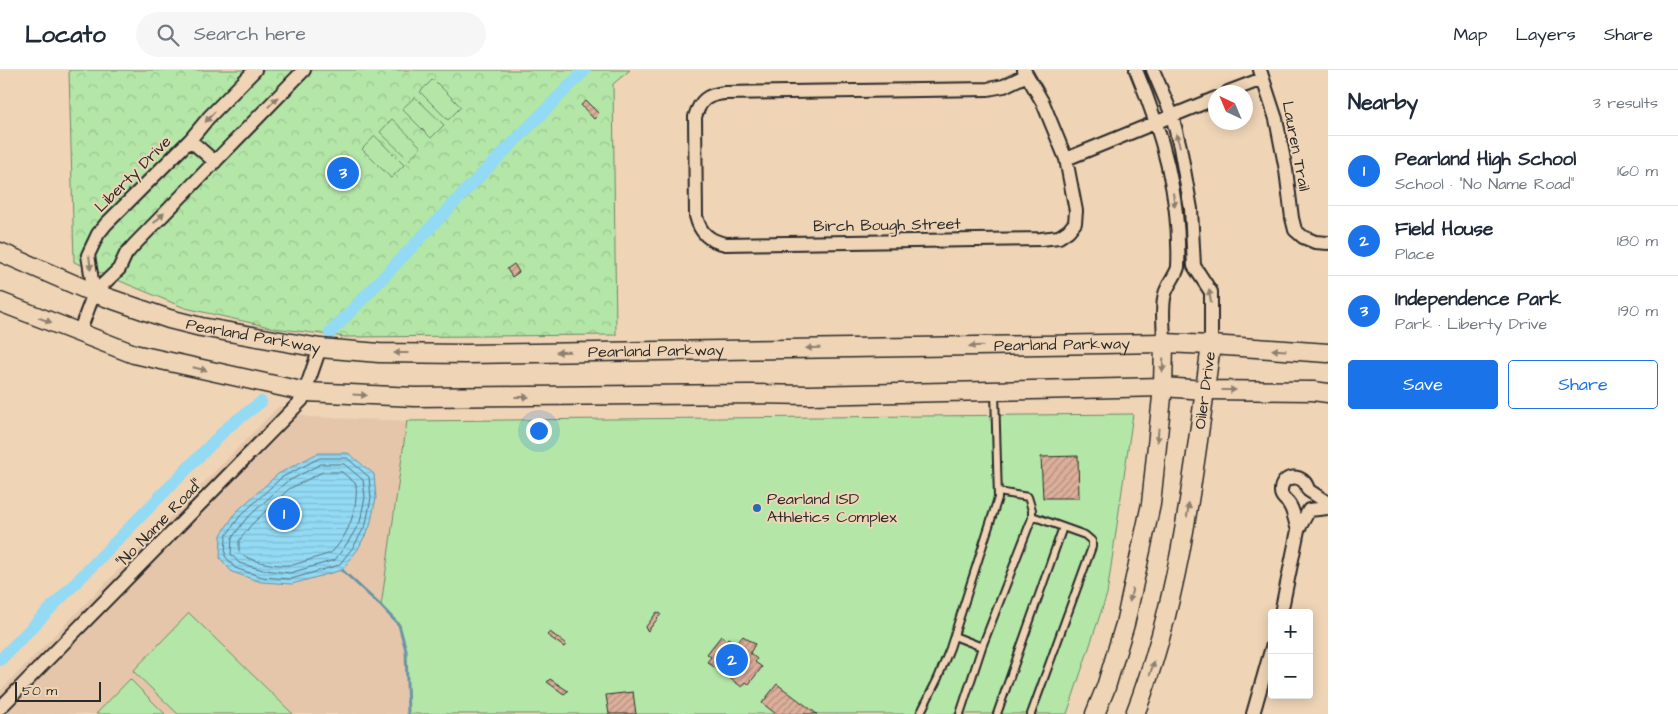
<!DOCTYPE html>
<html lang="en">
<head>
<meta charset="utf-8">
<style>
  body { margin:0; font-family:"Architects Daughter",sans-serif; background:#f6f6f7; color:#1f2937 }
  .controls { position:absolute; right:15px; bottom:15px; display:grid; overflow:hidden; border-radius:5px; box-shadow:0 2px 12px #0003 }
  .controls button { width:45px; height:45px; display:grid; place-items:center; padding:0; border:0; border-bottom:1px solid #e0e1e3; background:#fff; color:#1f2937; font:25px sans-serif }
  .compass { position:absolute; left:1208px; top:15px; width:45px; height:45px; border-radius:50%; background:#fff; box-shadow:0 2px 12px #0003; rotate:316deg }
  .scale { position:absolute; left:15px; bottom:12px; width:86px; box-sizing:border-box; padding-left:5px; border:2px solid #2b2b2b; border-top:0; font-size:14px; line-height:18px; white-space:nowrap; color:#2b2b2b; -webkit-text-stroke:4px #efd4b6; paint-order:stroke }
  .you { position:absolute; left:538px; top:360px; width:18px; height:18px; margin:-12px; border:4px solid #fff; border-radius:50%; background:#1a73e8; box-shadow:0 0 0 8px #1a73e833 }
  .badge { display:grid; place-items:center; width:32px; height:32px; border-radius:50%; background:#1a73e8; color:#fff; font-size:16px; font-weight:700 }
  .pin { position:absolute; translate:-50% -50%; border:2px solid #fff; box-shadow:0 1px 5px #0006 }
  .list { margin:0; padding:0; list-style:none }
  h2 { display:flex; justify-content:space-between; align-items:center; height:65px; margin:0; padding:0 20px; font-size:21px }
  h2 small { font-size:16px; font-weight:400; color:#747a83 }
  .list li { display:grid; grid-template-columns:32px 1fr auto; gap:15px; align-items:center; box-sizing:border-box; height:70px; padding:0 20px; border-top:1px solid #e0e1e3 }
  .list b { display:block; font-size:19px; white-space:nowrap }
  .list p { margin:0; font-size:16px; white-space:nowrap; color:#747a83 }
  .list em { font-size:16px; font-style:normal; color:#747a83 }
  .actions { display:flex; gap:10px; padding:15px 20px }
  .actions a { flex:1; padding:11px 0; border:1px solid #1a73e8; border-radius:5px; text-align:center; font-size:18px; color:#1a73e8 }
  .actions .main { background:#1a73e8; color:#fff }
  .icon { flex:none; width:28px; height:28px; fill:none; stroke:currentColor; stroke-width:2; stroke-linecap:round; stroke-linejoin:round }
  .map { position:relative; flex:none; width:1328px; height:644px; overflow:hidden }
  header { display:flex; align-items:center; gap:30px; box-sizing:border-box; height:70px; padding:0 25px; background:#fff; border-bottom:1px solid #e0e1e3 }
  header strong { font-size:24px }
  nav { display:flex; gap:28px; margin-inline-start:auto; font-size:18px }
  .search { width:350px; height:45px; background:#f6f6f7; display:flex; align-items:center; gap:12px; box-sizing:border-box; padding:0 18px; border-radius:28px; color:#747a83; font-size:19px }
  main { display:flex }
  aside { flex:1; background:#fff }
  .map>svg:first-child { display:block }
  .built { fill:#e5c6ab }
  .park { fill:url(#park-crowns); stroke:#6f8869 }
  .pitch { fill:#b3e6a7; stroke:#6f8869 }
  .water { fill:url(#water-rules); stroke:#6994a4 }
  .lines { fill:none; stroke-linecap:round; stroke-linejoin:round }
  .shore { stroke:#55717b; stroke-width:1 }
  .stream { stroke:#6994a4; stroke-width:3 }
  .canal { stroke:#93daf4; stroke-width:12 }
  .building { fill:url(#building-hatch); stroke:#2b2b2b }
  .service-casing { stroke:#2b2b2b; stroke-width:10 }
  .minor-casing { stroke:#2b2b2b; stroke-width:16 }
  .secondary-casing { stroke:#2b2b2b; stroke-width:21 }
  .service { stroke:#efd4b6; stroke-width:6 }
  .minor { stroke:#efd4b6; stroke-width:12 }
  .secondary { stroke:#efd4b6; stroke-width:18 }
  .oneway { fill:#8d8070 }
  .poi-dot { fill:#1f6fb2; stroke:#efd4b6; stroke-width:2 }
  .labels { text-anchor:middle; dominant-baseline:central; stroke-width:4; stroke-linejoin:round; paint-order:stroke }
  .street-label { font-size:16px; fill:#2b2b2b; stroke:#efd4b6 }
  .poi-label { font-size:16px; fill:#2b2b2b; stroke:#efd4b6; text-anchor:start }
</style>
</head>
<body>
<header>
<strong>Locato</strong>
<div class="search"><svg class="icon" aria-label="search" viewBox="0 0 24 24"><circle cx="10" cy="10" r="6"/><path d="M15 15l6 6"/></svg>Search here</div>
<nav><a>Map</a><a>Layers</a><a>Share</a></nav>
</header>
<main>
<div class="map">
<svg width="1328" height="644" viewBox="0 0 1328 644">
  <defs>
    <pattern id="park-crowns" width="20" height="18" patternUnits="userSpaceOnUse" patternTransform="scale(1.25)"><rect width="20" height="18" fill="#b3e6a7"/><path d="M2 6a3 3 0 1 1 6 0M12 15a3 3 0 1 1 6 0" fill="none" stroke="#9ac590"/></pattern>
    <pattern id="water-rules" width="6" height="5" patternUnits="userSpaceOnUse" patternTransform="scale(1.25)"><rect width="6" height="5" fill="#93daf4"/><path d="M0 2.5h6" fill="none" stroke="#7fbbd1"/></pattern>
    <pattern id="building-hatch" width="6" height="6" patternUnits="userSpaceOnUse" patternTransform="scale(1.25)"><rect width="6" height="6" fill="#dcaf9a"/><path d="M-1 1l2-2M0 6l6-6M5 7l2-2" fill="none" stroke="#b38f7e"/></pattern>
  </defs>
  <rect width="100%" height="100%" fill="#efd4b6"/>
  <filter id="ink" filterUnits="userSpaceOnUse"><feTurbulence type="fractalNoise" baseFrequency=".02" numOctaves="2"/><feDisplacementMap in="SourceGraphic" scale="10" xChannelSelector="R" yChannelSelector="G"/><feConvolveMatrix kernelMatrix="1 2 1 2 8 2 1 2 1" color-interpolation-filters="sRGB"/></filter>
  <g filter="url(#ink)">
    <path class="built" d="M279 336 308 347 407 351 381 536 399 555 406 580 408 644H0V621Z"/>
    <path class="park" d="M69 0H630L613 14 616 265 345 267 274 258 185 238 74 192Z"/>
    <path class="pitch" d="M433 9 461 37 448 50 420 22Z
      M415 27 444 55 431 68 402 39Z
      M392 49 421 77 409 90 380 62Z
      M375 66 404 95 391 108 362 79Z
      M1133 344 1107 524 1067 644H408L406 580 399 555 381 536 407 351Z
      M189 543 293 644H178L133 601Z
      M130 609 165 644H96Z"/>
    <path class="water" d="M318 383H348L374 404 376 428 370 456 358 479 342 500 292 514 261 512 232 502 220 488 221 465 236 442 278 404Z"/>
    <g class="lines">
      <path class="shore" d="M320 388H347L369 407 371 428 366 454 354 476 339 495 291 509 262 507 235 498 225 486 226 466 240 446 281 408Z
        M321 394H344L363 410 365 427 360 452 348 472 335 490 290 503 263 500 239 493 231 484 232 468 245 450 285 413Z
        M323 402H342L356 414C358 438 349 464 333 481 329 485 320 486 315 488 307 490 297 495 289 495 275 496 247 492 239 481V471L251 455 289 419Z"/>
      <path class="stream" d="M342 500 381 536 399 555 406 580 408 644"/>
      <path class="canal" d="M330 263 475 111 585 0
        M0 590 228 357 261 332"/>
    </g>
    <path class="building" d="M586 31 599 44 594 49 581 35Z
      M514 194 519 202 512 207 507 199Z
      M1078 386 1079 428H1043L1041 387Z
      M657 542 661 544 648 561 645 558Z
      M550 562 566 574 564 577 547 565Z
      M721 566 726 570 728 568 736 574 743 566 755 574 750 583 757 589 755 592 762 597 749 614 746 612 742 617 707 592 711 587 707 584Z
      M550 609 568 621 564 624 547 612Z
      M777 614 817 644H776L762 633Z
      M633 622 636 644H609L606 625Z"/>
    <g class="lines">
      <g class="service-casing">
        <path id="service" d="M954 566 982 577 960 644
          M982 577 1032 448V440L1028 427 998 422
          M920 644 938 608 950 578 998 428 995 322
          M997 644 1063 457
          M1031 644 1092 477V471L1085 465 1032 446"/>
      </g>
      <g class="minor-casing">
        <path id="minor" d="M1024 0 1043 33 1066 89 1076 141 1075 153 1068 161 1059 167 1041 169 726 174C709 171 700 163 696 146L695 47C700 30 707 25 724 23L988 19 1004 16 1027 5
          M1136 0C1162 62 1181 128 1178 197 1177 204 1167 215 1165 224 1161 237 1164 259 1164 273
          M1153 0 1172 45 1180 77 1191 139 1194 196 1211 222V275
          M1260 0 1276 49 1286 100 1292 148 1295 160 1303 167 1315 172 1328 173
          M1228 22 1262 9
          M190 70 215 92
          M1066 89 1216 28
          M94 223 88 185 98 164 106 154 190 70 209 47 255 0
          M79 263 94 223 119 199 126 184 134 175 304 0
          M1298 460C1295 452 1294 441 1289 434 1286 429 1281 428 1281 422 1280 404 1305 402 1308 420L1328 433
          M1281 543 1298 460 1309 440 1328 438
          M0 638 302 330 320 278
          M1253 644 1272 577"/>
      </g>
      <g class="secondary-casing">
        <g id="secondary">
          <path id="s1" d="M0 182 94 223 169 249 201 257 320 278 379 283 466 284 1164 273 1211 275 1328 283"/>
          <path d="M0 232 134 284 306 322 415 327 749 324 809 325 1163 317 1205 320 1313 321 1328 323"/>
          <path d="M1095 644 1106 617 1125 554 1151 434 1163 317 1164 273"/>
          <path id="s2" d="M1135 644C1181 526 1194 399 1211 275"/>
        </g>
      </g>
      <use href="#service" class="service"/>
      <use href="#minor" class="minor"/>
      <use href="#secondary" class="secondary"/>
    </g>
    <defs><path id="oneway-solid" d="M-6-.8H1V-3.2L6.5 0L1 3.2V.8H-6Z" transform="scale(1.25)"/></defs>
    <g class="oneway">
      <use href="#oneway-solid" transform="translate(273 32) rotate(-46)"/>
      <use href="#oneway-solid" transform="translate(210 47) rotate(132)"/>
      <use href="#oneway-solid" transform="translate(1178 70) rotate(-105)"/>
      <use href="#oneway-solid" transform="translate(1174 130) rotate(82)"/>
      <use href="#oneway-solid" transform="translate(159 148) rotate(-45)"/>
      <use href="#oneway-solid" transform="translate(90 193) rotate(83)"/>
      <use href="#oneway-solid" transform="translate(1210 226) rotate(-99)"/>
      <use href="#oneway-solid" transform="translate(45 250) rotate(21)"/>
      <use href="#oneway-solid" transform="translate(976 276) rotate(179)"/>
      <use href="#oneway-solid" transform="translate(813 278) rotate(179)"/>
      <use href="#oneway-solid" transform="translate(1279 280) rotate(-176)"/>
      <use href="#oneway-solid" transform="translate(563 282) rotate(179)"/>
      <use href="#oneway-solid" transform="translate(401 283) rotate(-180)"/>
      <use href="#oneway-solid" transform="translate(1163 295) rotate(92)"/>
      <use href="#oneway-solid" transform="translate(200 299) rotate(13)"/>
      <use href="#oneway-solid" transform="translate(1229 320)"/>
      <use href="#oneway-solid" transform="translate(360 325) rotate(3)"/>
      <use href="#oneway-solid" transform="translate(522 327)"/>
      <use href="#oneway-solid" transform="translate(1158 365) rotate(95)"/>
      <use href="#oneway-solid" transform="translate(1188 440) rotate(-81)"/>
      <use href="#oneway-solid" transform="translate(1131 525) rotate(102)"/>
      <use href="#oneway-solid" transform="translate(1152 598) rotate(-73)"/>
    </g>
  </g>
  <circle class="poi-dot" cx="757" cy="438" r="5"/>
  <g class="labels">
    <g class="street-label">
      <text transform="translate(1296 76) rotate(79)">Lauren Trail</text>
      <text transform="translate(133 104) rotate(-45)">Liberty Drive</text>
      <text transform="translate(887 155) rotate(-1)">Birch Bough Street</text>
      <text stroke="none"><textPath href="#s1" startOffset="268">Pearland Parkway</textPath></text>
      <text stroke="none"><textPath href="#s1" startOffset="1078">Pearland Parkway</textPath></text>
      <text stroke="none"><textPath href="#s1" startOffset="672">Pearland Parkway</textPath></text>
      <text stroke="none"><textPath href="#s2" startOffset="332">Oiler Drive</textPath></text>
      <text transform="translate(159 453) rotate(-46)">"No Name Road"</text>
    </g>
    <g class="poi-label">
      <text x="767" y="429">Pearland ISD<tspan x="767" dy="18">Athletics Complex</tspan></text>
    </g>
  </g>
</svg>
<div class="controls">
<button>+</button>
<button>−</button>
</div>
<svg class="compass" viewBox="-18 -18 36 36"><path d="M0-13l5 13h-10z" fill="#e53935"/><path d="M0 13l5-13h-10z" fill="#747a83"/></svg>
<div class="scale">50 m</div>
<div class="you"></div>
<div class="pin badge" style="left:284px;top:444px">1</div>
<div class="pin badge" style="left:732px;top:590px">2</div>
<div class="pin badge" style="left:343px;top:103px">3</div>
</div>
<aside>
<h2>Nearby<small>3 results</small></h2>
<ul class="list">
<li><span class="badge">1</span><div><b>Pearland High School</b><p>School · &quot;No Name Road&quot;</p></div><em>160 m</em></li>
<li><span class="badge">2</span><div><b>Field House</b><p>Place</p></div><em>180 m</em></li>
<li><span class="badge">3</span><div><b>Independence Park</b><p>Park · Liberty Drive</p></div><em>190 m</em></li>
</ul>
<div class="actions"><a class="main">Save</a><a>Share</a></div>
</aside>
</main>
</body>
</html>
